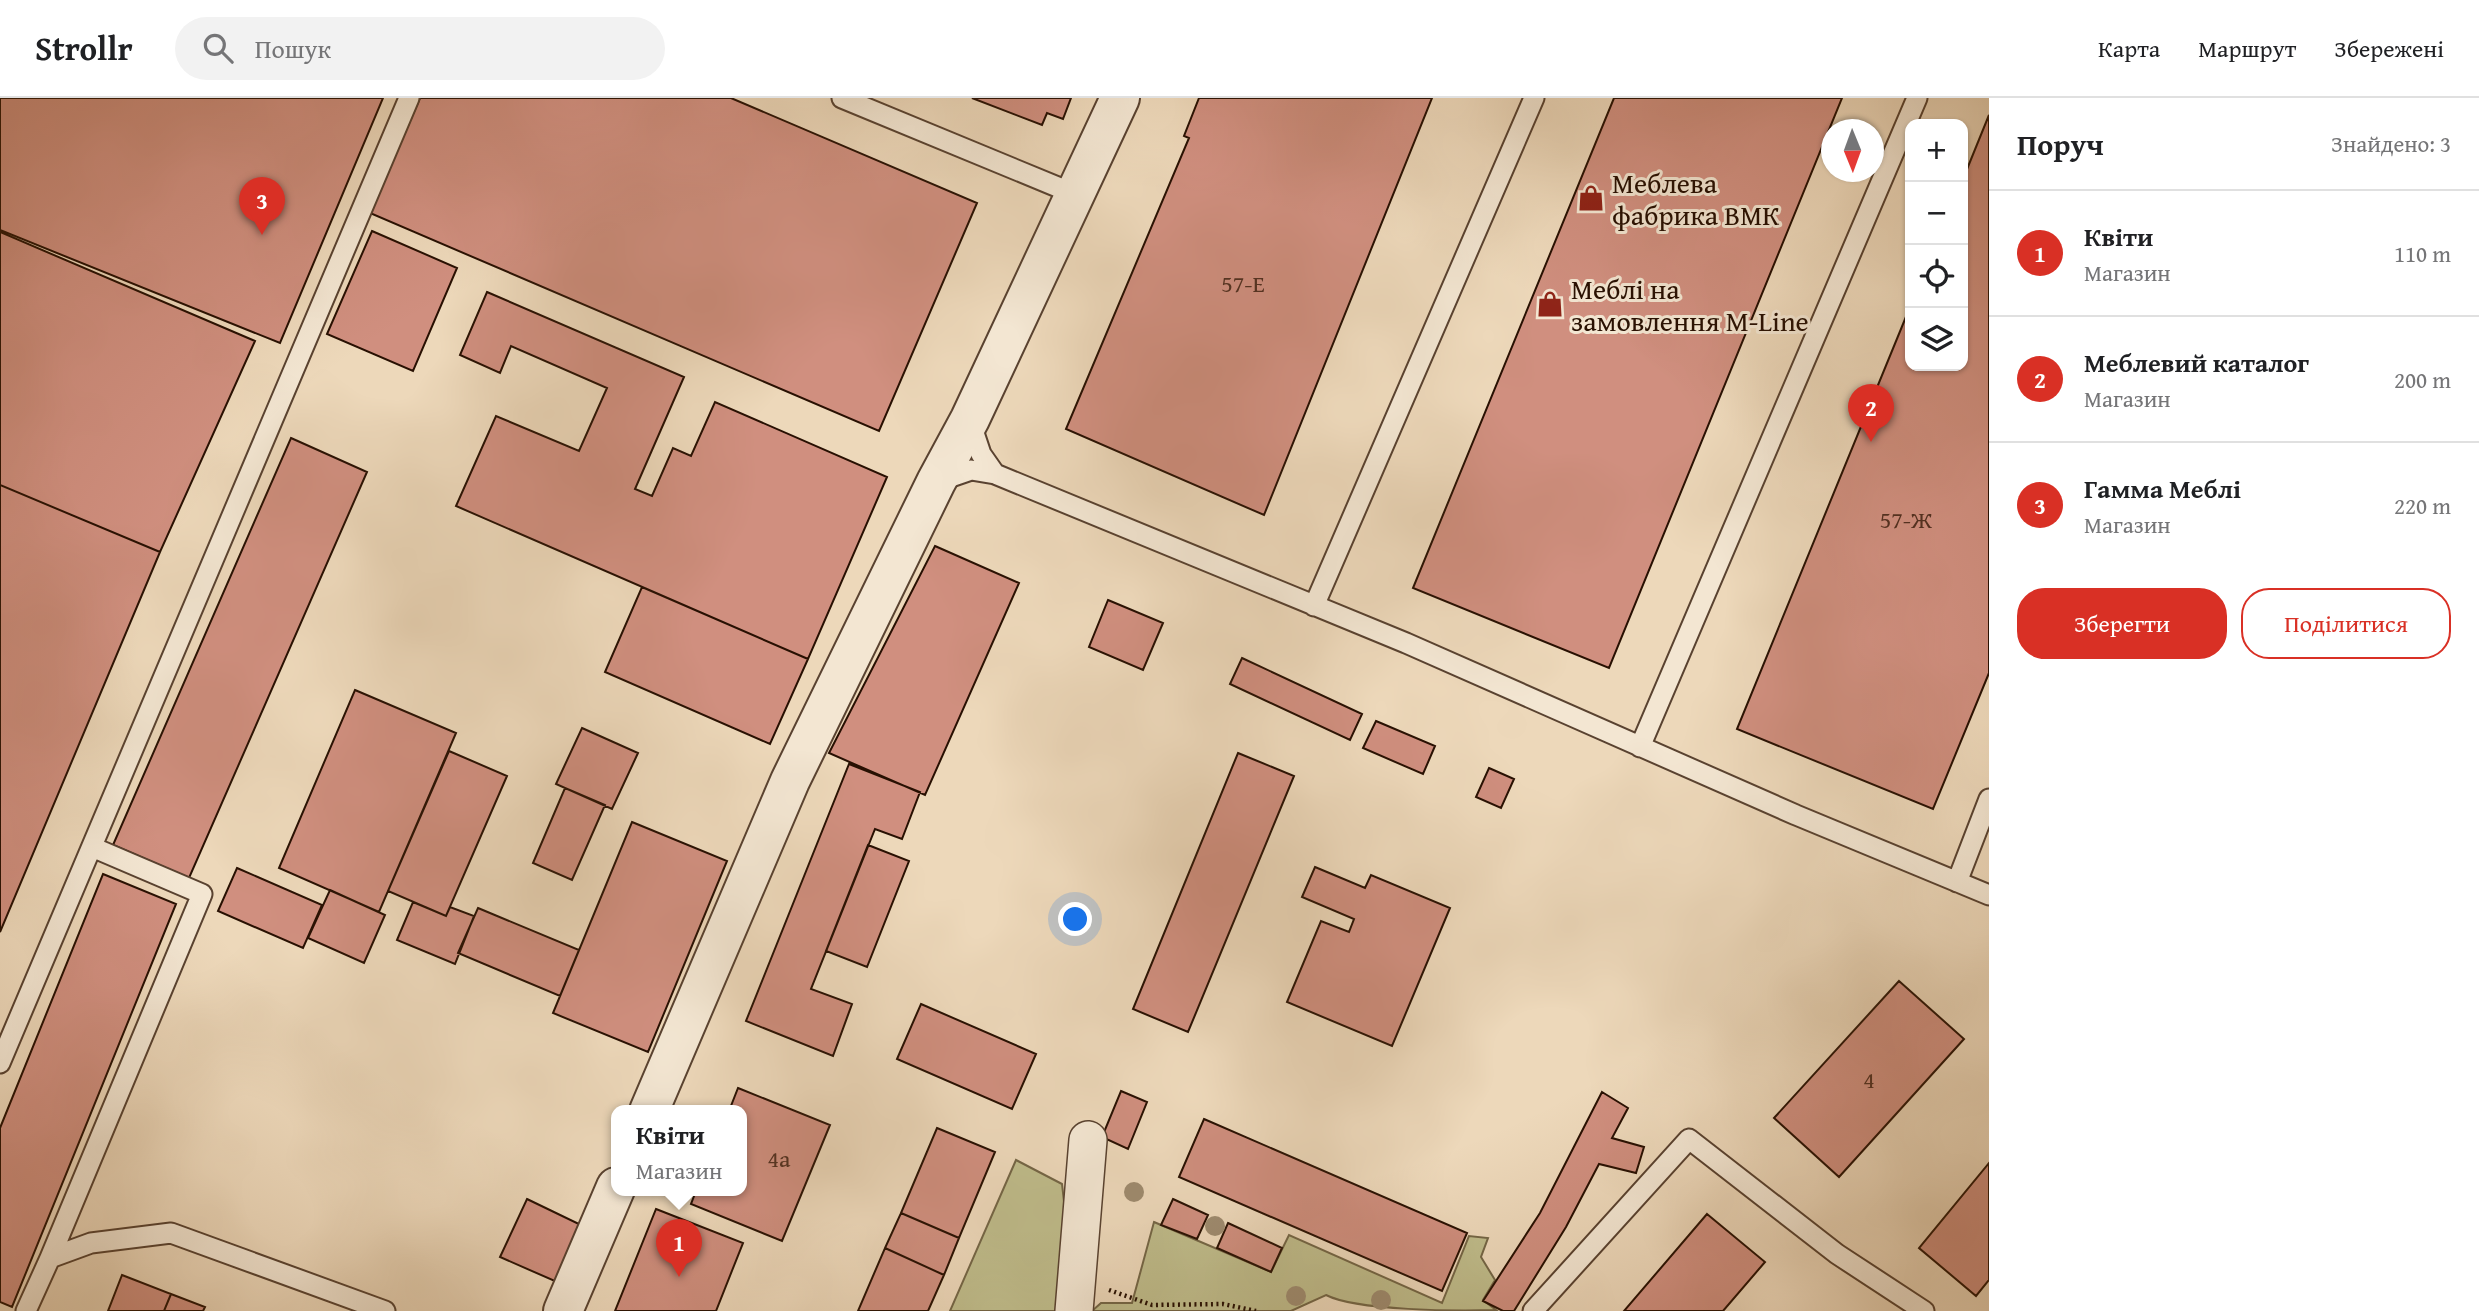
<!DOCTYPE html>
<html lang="uk">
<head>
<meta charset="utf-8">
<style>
  body { margin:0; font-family:"Gentium Book Plus",serif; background:#f2f2f2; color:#202124 }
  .controls { position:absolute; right:21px; top:21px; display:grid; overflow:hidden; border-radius:14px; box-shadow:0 2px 5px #0004 }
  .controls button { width:63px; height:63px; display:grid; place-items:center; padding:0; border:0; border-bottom:2px solid #e0e0e0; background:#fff; color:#202124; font:35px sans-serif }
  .compass { position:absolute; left:1821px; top:21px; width:63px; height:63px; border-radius:50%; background:#fff; box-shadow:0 2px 5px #0004; rotate:179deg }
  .you { position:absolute; left:1076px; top:822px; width:24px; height:24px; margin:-18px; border:5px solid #fff; border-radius:50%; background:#1a73e8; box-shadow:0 0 0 10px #1a73e833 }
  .badge { display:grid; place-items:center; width:46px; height:46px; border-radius:50%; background:#d93025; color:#fff; font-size:23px; font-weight:700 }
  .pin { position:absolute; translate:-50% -58px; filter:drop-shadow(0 2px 4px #0008) }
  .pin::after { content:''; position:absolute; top:37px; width:24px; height:21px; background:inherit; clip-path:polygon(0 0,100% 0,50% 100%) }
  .popup { position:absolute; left:611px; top:1007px; width:136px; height:91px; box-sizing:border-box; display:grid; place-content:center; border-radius:14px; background:#fff; filter:drop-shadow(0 2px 5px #0005); font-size:23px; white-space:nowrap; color:#757577 }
  .popup b { font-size:26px; color:#202124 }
  .popup::after { content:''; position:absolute; left:50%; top:100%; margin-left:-14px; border:14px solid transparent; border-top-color:#fff }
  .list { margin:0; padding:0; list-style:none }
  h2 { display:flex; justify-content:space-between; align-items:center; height:91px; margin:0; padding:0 28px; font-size:30px }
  h2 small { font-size:23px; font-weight:400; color:#757577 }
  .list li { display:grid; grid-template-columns:46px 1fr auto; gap:21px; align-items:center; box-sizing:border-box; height:126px; padding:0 28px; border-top:2px solid #e0e0e0 }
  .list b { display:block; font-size:26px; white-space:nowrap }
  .list p { margin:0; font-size:23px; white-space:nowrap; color:#757577 }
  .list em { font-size:23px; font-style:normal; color:#757577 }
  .actions { display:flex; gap:14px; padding:21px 28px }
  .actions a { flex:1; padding:16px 0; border:2px solid #d93025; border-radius:28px; text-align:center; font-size:24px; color:#d93025 }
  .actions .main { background:#d93025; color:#fff }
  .icon { flex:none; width:38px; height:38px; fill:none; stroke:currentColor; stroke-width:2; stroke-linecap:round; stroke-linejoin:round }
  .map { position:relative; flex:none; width:1989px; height:1213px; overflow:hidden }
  header { display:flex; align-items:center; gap:42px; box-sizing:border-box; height:98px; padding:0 35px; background:#fff; border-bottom:2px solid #e0e0e0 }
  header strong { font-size:33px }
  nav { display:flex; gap:38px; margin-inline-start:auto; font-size:24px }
  .search { width:490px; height:63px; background:#f2f2f2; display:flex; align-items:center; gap:18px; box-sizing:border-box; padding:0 24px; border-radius:38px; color:#757577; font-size:26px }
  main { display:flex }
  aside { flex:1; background:#fff }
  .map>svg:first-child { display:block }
  .green { fill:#bfbc8b; stroke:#746646; stroke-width:2 }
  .building { fill:#d08f7f; stroke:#281002; stroke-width:2 }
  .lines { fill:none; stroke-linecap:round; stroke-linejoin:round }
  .service-casing { stroke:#594230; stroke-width:23 }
  .minor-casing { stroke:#594230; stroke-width:40 }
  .tertiary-casing { stroke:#594230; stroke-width:42 }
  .path { stroke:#281002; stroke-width:4.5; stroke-dasharray:2 3.5; stroke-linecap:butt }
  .service { stroke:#f3e6d2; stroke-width:19 }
  .minor { stroke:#f3e6d2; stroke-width:37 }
  .tertiary { stroke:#f3e6d2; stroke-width:38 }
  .tree { fill:#9e8b6f }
  .labels { text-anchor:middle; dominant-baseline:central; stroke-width:6; stroke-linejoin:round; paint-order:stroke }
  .number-label { font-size:24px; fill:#523021 }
  .poi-label { font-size:28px; fill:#281002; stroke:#f3e6d2; text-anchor:start }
</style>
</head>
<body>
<header>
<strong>Strollr</strong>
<div class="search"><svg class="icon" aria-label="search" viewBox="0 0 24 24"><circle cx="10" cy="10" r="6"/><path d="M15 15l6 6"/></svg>Пошук</div>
<nav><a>Карта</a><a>Маршрут</a><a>Збережені</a></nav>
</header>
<main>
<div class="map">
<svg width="1989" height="1213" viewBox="0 0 1989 1213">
  <rect width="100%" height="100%" fill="#edd8ba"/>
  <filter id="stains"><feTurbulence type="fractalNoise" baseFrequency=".00286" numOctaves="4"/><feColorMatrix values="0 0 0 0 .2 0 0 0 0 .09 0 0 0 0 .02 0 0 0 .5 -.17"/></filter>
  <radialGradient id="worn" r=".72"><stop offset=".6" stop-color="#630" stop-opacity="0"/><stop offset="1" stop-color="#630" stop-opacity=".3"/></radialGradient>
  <path class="green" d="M1016 1062 1062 1086 1069 1148 1060 1213H950Z
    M1154 1124 1271 1174 1289 1137 1442 1205 1469 1138 1488 1140 1481 1159 1495 1182 1483 1202 1496 1212C1457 1213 1357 1213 1326 1197L1291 1213H1092L1101 1205H1132Z"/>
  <path class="building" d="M0 0H383L280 245 0 132Z
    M420 0H731L977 105 879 333 370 115Z
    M972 0H1071L1063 21 1047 15 1042 27Z
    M1199 0H1432L1264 417 1066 331 1189 40 1184 38Z
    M1614 0H1842L1609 570 1413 490Z
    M1989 17V575L1933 711 1737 631 1910 209V268H1963V81Z
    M372 133 457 170 413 273 327 236Z
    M0 134 255 243 160 454 0 387Z
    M487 194 684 279 635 391 652 398 673 350 691 358 715 304 887 379 808 561 456 408 496 318 579 353 607 290 511 248 500 275 460 257Z
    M291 340 367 374 189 780 113 747Z
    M0 387 160 454 0 834Z
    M935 448 1019 485 925 697 829 655Z
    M642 489 808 561 770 646 605 574Z
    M1108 502 1163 525 1143 572 1089 549Z
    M1242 560 1362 616 1350 642 1230 586Z
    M355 592 456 635 379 814 279 770Z
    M1376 623 1435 648 1423 676 1363 650Z
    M582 630 638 655 612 711 556 686Z
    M449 653 507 678 446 818 388 793Z
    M1238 655 1294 678 1188 934 1133 911Z
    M849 666 920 694 902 741 875 731 811 891 852 906 833 958 746 923Z
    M1489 670 1514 681 1501 710 1476 699Z
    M565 690 605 707 572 782 533 765Z
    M632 724 727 763 648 954 553 915Z
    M868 747 909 763 867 869 826 853Z
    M1315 769 1365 790 1371 777 1450 810 1392 948 1287 904 1321 823 1349 834 1354 821 1302 799Z
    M237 770 322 807 303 850 218 813Z
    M103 776 176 806 12 1209 0 1204V1030Z
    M330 792 385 817 364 865 308 840Z
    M413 804 446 818 450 809 474 818 455 866 397 842Z
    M478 810 579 852 560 898 458 855Z
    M1899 883 1964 941 1839 1079 1774 1020Z
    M921 906 1036 956 1012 1011 897 961Z
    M738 990 830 1027 782 1143 691 1106 696 1093H742V1013H729Z
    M1121 993 1147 1004 1128 1051 1102 1039Z
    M1602 994 1628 1010 1612 1040 1644 1049 1636 1075 1599 1066 1566 1129 1514 1213H1503L1483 1203 1540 1115Z
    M1204 1021 1467 1135 1442 1193 1179 1079Z
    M937 1030 995 1054 959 1140 901 1115Z
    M1989 1065V1182L1976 1198 1919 1150Z
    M527 1101 581 1127 557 1184 500 1159Z
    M1173 1101 1208 1117 1197 1141 1161 1127Z
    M656 1111 743 1145 716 1213H615Z
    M901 1115 959 1140 944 1177 885 1150Z
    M1707 1116 1765 1164 1723 1213H1624Z
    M1228 1125 1282 1150 1271 1174 1217 1150Z
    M885 1150 944 1177 928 1213H858Z
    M122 1177 171 1196 164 1213H108Z
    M171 1196 205 1209 203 1213H164Z"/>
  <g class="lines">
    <g class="service-casing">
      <path id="service" d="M842 0 1077 97
        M971 326 981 356 995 376 1406 545 1796 717 1989 797
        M939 383 971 372 995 376
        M1314 508 1534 0
        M1640 649 1917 0
        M1957 784 1989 701
        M0 965 409 0
        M50 1160 202 796 92 749
        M26 1213 50 1160 91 1145 171 1135 385 1213
        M1533 1213 1689 1041 1837 1156 1924 1213"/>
    </g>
    <g class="minor-casing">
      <path id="minor" d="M1074 1213 1088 1042"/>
    </g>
    <g class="tertiary-casing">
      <path id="tertiary" d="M649 1013 790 683 936 384 970 321 1120 0
        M563 1213 616 1089"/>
    </g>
    <path class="path" d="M1109 1192 1152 1207 1223 1206 1256 1213"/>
    <use href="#service" class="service"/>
    <use href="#minor" class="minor"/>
    <use href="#tertiary" class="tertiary"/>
  </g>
  <g class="tree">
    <circle cx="1134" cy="1094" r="10"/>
    <circle cx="1215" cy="1128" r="10"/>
    <circle cx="1296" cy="1198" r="10"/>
    <circle cx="1381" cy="1202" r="10"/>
  </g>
  <defs>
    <g id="shop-bare" transform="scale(2.1)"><path d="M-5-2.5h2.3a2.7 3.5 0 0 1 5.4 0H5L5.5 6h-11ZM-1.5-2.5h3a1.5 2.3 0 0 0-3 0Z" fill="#8f2418" stroke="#f3e6d2" stroke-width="2.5" paint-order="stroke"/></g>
  </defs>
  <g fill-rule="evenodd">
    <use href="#shop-bare" x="1591" y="100"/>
    <use href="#shop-bare" x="1550" y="206"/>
  </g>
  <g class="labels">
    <g class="number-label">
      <text x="1243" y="185">57-Е</text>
      <text x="1906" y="421">57-Ж</text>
      <text x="1869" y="981">4</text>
      <text x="779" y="1060">4а</text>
    </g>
    <g class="poi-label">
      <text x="1612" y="84">Меблева<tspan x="1612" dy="32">фабрика ВМК</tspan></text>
      <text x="1571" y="190">Меблі на<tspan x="1571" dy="32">замовлення M-Line</tspan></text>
    </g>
  </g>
  <rect width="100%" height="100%" filter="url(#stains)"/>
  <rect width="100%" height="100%" fill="url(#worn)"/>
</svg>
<div class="controls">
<button>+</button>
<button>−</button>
<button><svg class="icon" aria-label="locate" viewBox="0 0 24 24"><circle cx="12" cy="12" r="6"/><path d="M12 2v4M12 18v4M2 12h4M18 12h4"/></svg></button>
<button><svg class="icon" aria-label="layers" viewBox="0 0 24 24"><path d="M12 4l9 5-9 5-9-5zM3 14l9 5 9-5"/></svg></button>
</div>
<svg class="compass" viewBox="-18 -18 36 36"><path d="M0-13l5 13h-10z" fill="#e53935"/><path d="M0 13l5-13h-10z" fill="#757577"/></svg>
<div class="you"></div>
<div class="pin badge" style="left:679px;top:1179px">1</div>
<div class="popup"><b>Квіти</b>Магазин</div>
<div class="pin badge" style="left:1871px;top:344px">2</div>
<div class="pin badge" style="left:262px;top:137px">3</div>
</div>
<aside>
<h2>Поруч<small>Знайдено: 3</small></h2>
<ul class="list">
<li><span class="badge">1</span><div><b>Квіти</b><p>Магазин</p></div><em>110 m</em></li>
<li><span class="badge">2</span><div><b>Меблевий каталог</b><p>Магазин</p></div><em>200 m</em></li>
<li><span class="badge">3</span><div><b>Гамма Меблі</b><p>Магазин</p></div><em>220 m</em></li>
</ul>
<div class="actions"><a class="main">Зберегти</a><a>Поділитися</a></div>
</aside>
</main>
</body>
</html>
